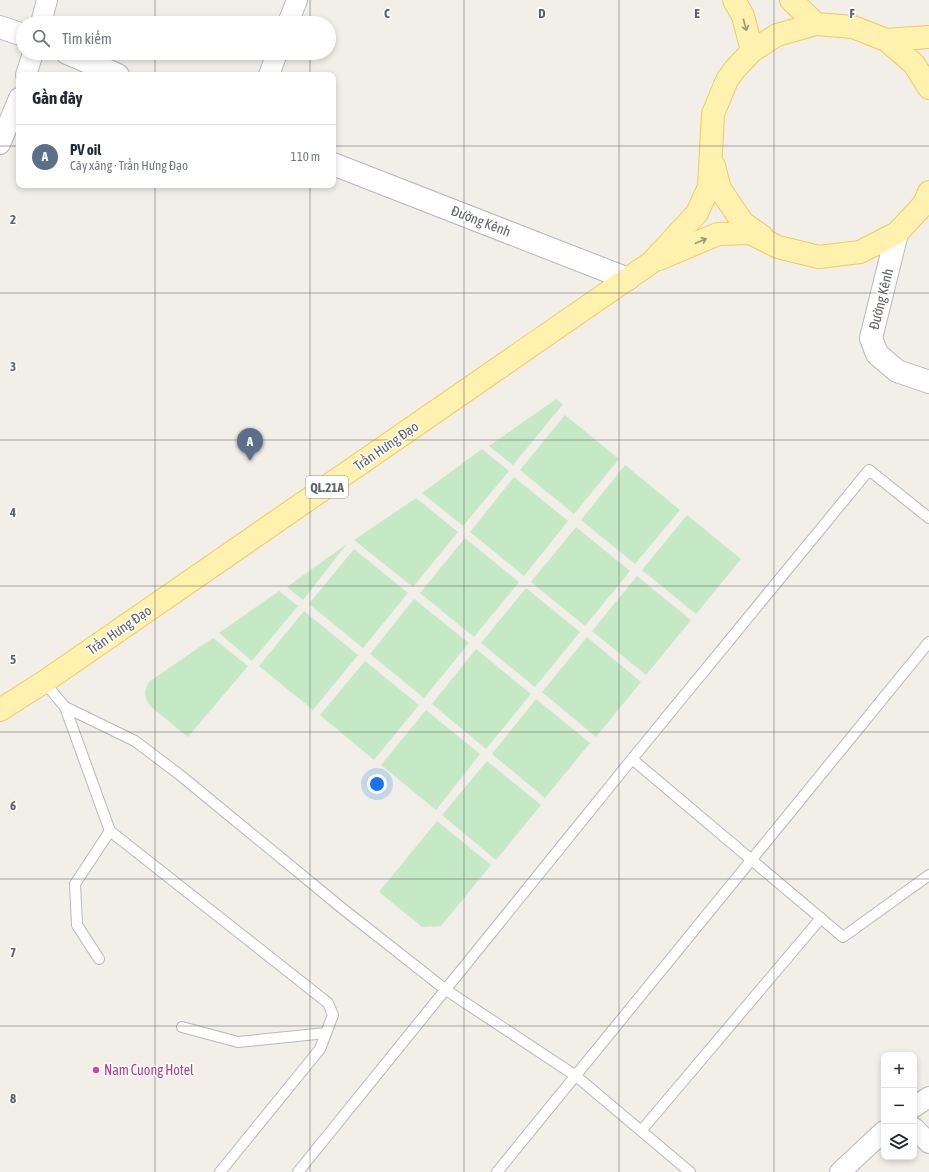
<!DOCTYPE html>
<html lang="vi">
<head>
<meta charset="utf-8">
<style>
  body { margin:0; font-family:"Asap Condensed",sans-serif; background:#f2f2f3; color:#1f2937 }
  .controls { position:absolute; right:12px; bottom:12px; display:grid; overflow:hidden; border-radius:8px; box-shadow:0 2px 6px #0003 }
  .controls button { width:36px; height:36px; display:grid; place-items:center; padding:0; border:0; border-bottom:1px solid #e0e1e3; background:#fff; color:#1f2937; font:20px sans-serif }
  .you { position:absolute; left:377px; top:784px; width:14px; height:14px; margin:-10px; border:3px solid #fff; border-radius:50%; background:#1a73e8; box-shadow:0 0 0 6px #1a73e833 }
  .badge { display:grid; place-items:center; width:26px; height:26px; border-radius:50%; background:#ea4335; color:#fff; font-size:13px; font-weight:700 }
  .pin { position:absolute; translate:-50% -33px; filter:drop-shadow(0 1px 2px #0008) }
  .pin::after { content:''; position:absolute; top:21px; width:14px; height:12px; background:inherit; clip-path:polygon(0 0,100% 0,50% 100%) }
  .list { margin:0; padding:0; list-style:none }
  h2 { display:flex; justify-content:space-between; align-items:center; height:52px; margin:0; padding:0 16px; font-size:17px }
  h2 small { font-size:13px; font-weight:400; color:#747a83 }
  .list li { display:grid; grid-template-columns:26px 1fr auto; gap:12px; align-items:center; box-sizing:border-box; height:64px; padding:0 16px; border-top:1px solid #e0e1e3 }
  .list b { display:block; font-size:15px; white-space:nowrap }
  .list p { margin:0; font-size:13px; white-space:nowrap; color:#747a83 }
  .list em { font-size:13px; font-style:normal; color:#747a83 }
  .icon { flex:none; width:22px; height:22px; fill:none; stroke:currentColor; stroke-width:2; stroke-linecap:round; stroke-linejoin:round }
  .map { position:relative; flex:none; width:929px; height:1172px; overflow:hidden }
  .search { position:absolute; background:#fff; box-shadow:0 2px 6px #0003; left:16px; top:16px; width:320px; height:44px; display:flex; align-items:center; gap:10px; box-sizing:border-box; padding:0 14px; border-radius:22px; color:#747a83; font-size:15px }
  .panel { position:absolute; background:#fff; box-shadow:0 2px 6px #0003; left:16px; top:72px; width:320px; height:116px; border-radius:8px }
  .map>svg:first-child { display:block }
  .green { fill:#c5e8c5 }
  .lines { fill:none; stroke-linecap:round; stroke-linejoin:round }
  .service-casing { stroke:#b5b8bc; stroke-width:12 }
  .minor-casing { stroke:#b5b8bc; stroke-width:22 }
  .tertiary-casing { stroke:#b5b8bc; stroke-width:24 }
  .primary-casing { stroke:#f2c960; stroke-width:24 }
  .service { stroke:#fff; stroke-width:10 }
  .minor { stroke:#fff; stroke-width:20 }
  .tertiary { stroke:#fff; stroke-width:22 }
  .primary { stroke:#fff2af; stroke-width:22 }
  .oneway { stroke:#979581 }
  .grid { fill:none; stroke:#5f6368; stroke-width:1; stroke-opacity:0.55 }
  .hotel-dot { fill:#d1479c; stroke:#fff; stroke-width:1.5 }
  .labels { text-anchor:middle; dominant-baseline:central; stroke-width:3; stroke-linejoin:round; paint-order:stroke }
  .shield { fill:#fff; stroke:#8f9295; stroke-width:1 }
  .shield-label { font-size:13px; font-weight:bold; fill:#5f6368 }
  .street-label { font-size:14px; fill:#5f6368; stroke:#fff }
  .hotel-label { font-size:14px; fill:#b23c85; stroke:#fff; text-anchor:start }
  .grid-label { font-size:13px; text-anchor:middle; font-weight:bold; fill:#5f6368; stroke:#fff; stroke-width:3; stroke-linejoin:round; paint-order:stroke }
</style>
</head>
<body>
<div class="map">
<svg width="929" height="1172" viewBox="0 0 929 1172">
  <rect width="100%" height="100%" fill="#f1efe8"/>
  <path class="green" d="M556 399 563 404 513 465 489 446Z
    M565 415 619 459 574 514 520 470Z
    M482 449 509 471 463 526 422 493Z
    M625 465 680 510 635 564 581 520Z
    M514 477 568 521 524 576 470 532Z
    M416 498 458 532 413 587 354 540Z
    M687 515 741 559 696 614 642 570Z
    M576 527 630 571 585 626 531 582Z
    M465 538 519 582 474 637 420 593Z
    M347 544 303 600 287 587Z
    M354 549 408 593 363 648 309 604Z
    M637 576 691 620 646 675 592 631Z
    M526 588 580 632 535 687 481 643Z
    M279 591 298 606 252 661 219 633Z
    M414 599 469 643 424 698 370 654Z
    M304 611 358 655 313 710 259 666Z
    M587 637 641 682 596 737 542 692Z
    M213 638 248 666 188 737 150 706C144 697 143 690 150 681Z
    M476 649 531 694 486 749 432 704Z
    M365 661 419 705 374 760 320 715Z
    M536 699 590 743 545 798 492 754Z
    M426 710 480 754 436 810 381 765Z
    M487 761 541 805 496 860 442 815Z
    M437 821 491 865 441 926 422 927 379 892Z"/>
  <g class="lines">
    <g class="service-casing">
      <path id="service" d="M44 682 65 707 135 741 180 775 343 909 446 990 576 1076 690 1172
        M65 707 110 831 328 1003 333 1015 320 1049 220 1172
        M632 759 843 937 929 875
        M99 959 77 925 75 884 110 831
        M182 1027 238 1042 326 1033
        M641 1131 821 918
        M298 1172 632 759 869 470 929 518
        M497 1172 929 642"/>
    </g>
    <g class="minor-casing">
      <path id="minor" d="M41 23 47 0
        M288 23 297 0
        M26 75 33 53
        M269 75 277 53
        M0 144 19 98
        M914 1107 929 1097
        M914 1128 929 1143
        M840 1172 884 1131"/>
    </g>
    <g class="tertiary-casing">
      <path id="tertiary" d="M0 27 23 35
        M67 53 118 75
        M333 164 628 279
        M897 233 871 338 877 354 897 371 929 382"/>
    </g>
    <g class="primary-casing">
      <path id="primary" d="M734 0 743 16 752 51
        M791 0 816 24
        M886 40 929 37
        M714 166 720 189 743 223 762 236
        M659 259 718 234 750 233 778 247 819 257 860 252 897 233 924 204 929 192
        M0 710 44 682 652 262 697 213 709 187 713 114 727 80 735 69 752 51 777 35 816 24 853 27 886 40 914 64 929 88"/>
    </g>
    <use href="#service" class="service"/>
    <use href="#minor" class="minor"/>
    <use href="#tertiary" class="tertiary"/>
    <use href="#primary" class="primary"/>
  </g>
  <defs><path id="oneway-shaft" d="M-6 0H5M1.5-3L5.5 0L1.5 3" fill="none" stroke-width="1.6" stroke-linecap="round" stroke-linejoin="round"/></defs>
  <g class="oneway">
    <use href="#oneway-shaft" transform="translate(745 25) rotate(74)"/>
    <use href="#oneway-shaft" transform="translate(701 241) rotate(-23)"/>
  </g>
  <path class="grid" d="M155 0V23M310 0V23M464 0V1172M619 0V1172M774 0V1172M155 53V75M310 53V75M0 146H19M333 146H929M155 185V1172M310 185V1172M0 293H929M0 440H929M0 586H929M0 732H929M0 879H929M0 1026H929"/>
  <circle class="hotel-dot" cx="96" cy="1070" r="4"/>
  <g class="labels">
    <rect class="shield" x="306" y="476" width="42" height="22" rx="3"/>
    <g class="shield-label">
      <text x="327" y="487">QL.21A</text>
    </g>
    <g class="street-label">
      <text transform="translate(481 221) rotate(21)">Đường Kênh</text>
      <text transform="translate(881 299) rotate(-76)">Đường Kênh</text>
      <text transform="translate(386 446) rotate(-35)">Trần Hưng Đạo</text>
      <text transform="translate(119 630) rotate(-35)">Trần Hưng Đạo</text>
    </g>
    <g class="hotel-label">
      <text x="104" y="1070">Nam Cuong Hotel</text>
    </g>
  </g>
  <g class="grid-label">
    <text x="387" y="18">C</text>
    <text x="542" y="18">D</text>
    <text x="697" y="18">E</text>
    <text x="852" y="18">F</text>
    <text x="13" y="224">2</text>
    <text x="13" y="371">3</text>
    <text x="13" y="517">4</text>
    <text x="13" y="664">5</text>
    <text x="13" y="810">6</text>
    <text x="13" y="957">7</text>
    <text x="13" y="1103">8</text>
  </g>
</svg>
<div class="controls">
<button>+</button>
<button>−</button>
<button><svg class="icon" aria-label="layers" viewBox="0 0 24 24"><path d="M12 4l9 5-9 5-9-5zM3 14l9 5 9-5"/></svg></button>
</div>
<div class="you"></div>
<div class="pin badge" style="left:250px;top:461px;background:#5c6f8a">A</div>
<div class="search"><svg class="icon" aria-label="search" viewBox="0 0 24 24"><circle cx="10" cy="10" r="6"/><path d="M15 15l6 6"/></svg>Tìm kiếm</div>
<section class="panel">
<h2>Gần đây<small></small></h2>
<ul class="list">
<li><span class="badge" style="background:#5c6f8a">A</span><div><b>PV oil</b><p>Cây xăng · Trần Hưng Đạo</p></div><em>110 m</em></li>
</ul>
</section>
</div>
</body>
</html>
